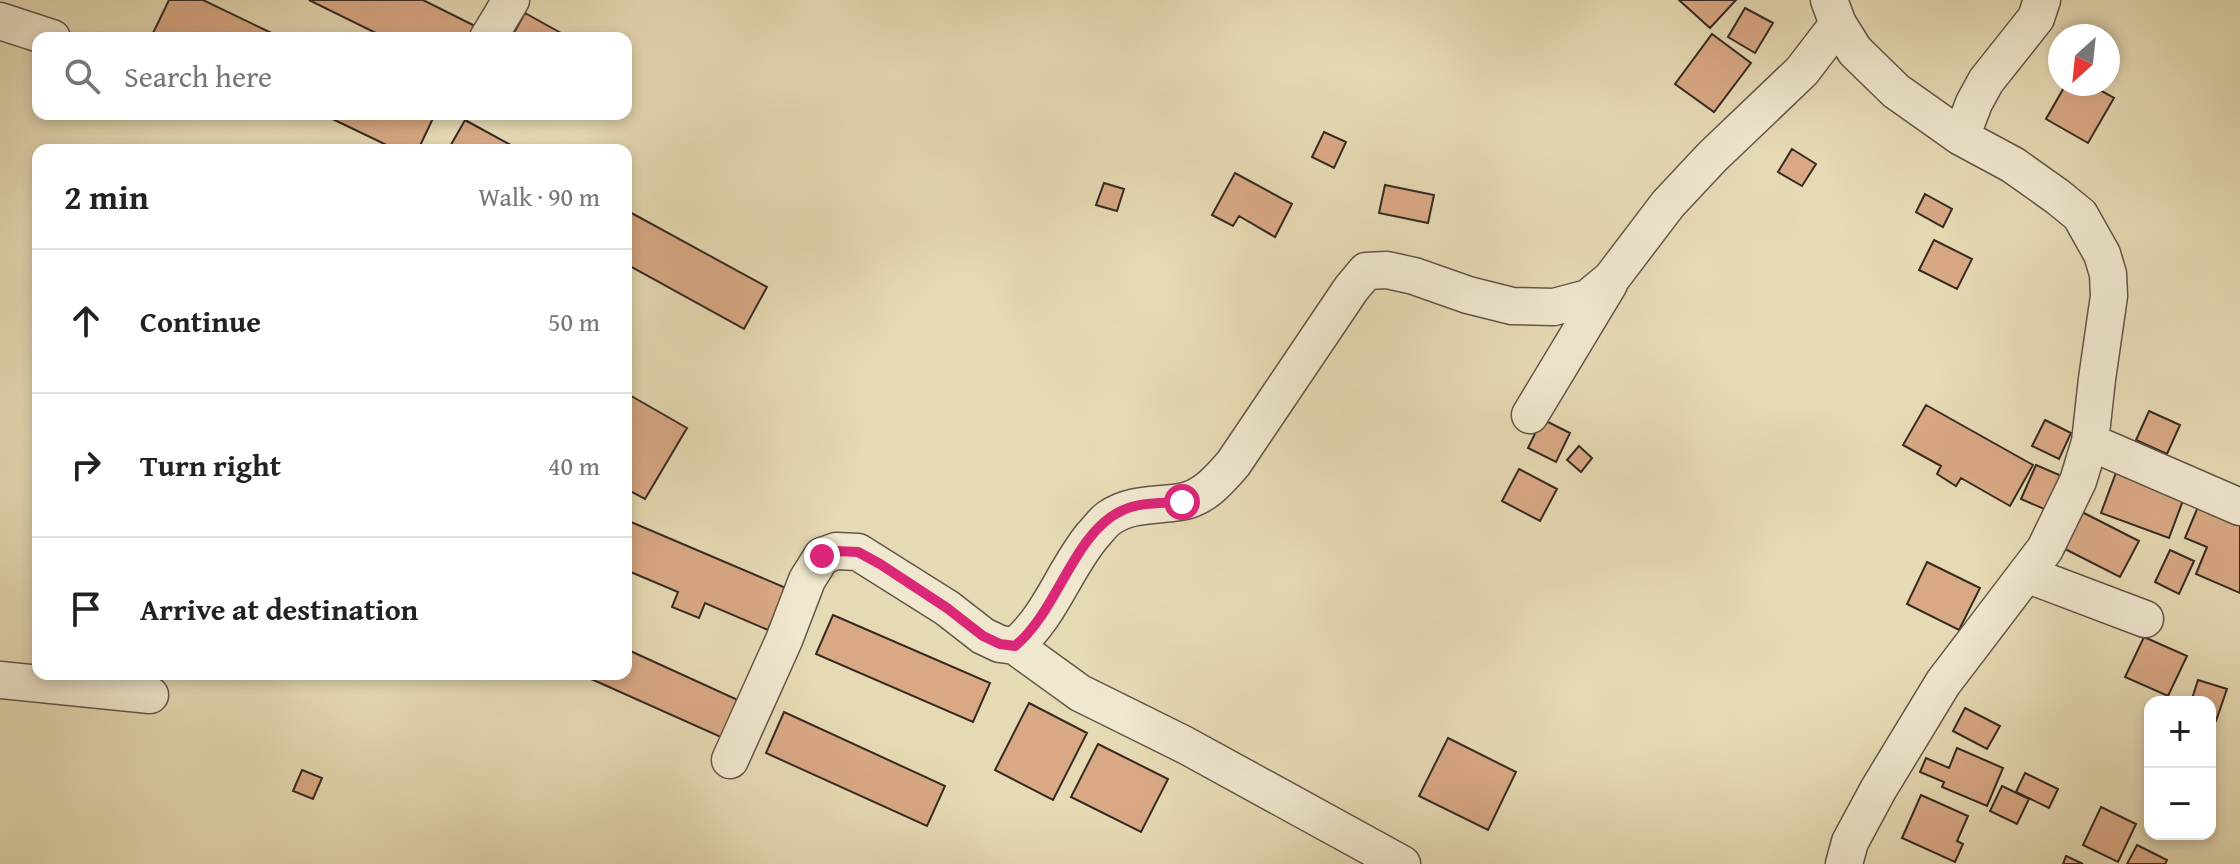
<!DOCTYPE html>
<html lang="en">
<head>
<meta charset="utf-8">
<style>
  body { margin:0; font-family:"Gentium Book Plus",serif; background:#f6f6f6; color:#222 }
  .controls { position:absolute; right:24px; bottom:24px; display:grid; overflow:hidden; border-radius:16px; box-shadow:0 4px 12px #0003 }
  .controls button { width:72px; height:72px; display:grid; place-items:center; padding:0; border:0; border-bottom:2px solid #e0e0e0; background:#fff; color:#222; font:40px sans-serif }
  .compass { position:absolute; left:2048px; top:24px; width:72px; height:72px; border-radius:50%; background:#fff; box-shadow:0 4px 12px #0003; rotate:207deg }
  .stop { position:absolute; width:24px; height:24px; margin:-18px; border:6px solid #db2777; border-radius:50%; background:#fff }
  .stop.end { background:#db2777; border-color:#fff; box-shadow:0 2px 8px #0008 }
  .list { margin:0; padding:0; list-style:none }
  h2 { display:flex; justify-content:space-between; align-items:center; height:104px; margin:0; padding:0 32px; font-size:34px }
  h2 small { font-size:26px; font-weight:400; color:#767676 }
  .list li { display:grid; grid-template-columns:52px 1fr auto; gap:24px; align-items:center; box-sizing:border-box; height:144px; padding:0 32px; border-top:2px solid #e0e0e0 }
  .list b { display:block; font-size:30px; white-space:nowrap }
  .list em { font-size:26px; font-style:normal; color:#767676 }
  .icon { flex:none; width:44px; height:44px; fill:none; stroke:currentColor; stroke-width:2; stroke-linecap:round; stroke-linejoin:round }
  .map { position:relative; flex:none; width:2240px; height:864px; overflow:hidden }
  .search { position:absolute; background:#fff; box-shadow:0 4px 12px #0003; left:32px; top:32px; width:600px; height:88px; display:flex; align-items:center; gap:20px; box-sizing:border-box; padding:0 28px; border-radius:16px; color:#767676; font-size:30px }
  .panel { position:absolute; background:#fff; box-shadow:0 4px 12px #0003; left:32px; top:144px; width:600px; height:536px; border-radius:16px }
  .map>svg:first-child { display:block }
  .building { fill:#d9a985; stroke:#362a23; stroke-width:2 }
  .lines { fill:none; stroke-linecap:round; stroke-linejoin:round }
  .minor-casing { stroke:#625647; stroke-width:39 }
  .minor { stroke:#efe7ce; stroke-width:36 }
  .route { stroke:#db2777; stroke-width:10 }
</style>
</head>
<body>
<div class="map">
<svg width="2240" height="864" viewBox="0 0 2240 864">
  <rect width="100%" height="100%" fill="#e6dab4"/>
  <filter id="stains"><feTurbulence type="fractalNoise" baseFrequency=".0025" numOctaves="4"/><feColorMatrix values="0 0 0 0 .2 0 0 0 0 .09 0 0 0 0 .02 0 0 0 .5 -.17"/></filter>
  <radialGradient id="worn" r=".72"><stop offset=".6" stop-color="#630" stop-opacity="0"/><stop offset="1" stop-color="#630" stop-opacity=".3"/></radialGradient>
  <path class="building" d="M169 0H203L282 38H163L153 33Z
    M309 0H423L481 29 476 38H386Z
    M1679 0H1736L1710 28Z
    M1745 8 1773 23 1755 53 1728 37Z
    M525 13 561 33 558 38H511Z
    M1712 34 1751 63 1714 112 1675 84Z
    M2066 84H2089L2114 98 2088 143 2046 119Z
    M322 114H435L418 150H397Z
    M465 120 520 150H448Z
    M1324 132 1346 142 1334 168 1312 157Z
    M1792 149 1816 164 1802 186 1778 172Z
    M1235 173 1292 204 1275 237 1239 216 1233 226 1212 215Z
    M1104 183 1124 189 1117 211 1096 205Z
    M1385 185 1434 195 1428 223 1379 213Z
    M1925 194 1952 209 1943 227 1916 212Z
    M626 210 767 287 744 329 626 264Z
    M1934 240 1972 259 1957 289 1919 270Z
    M626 393 687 428 645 499 626 489Z
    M1926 405 2033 465 2010 506 1961 478 1956 486 1937 474 1941 466 1903 445Z
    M2149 411 2180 425 2167 454 2136 440Z
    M1542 419 1570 433 1556 462 1528 448Z
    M2045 420 2071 433 2059 459 2032 446Z
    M1579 446 1592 458 1581 472 1567 460Z
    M2036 465 2064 477 2049 511 2021 499Z
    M1519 469 1557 489 1540 521 1502 501Z
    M2117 470 2185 495 2169 538 2101 513Z
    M2200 502 2240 519V593L2196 574 2207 547 2185 538Z
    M2082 512 2139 541 2120 577 2063 548Z
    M631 522 786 588 768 630 705 603 699 618 672 607 678 592 626 570V535Z
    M2170 550 2194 561 2179 594 2155 582Z
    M1927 562 1980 588 1959 630 1907 604Z
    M833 615 990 683 973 722 816 654Z
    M2144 637 2187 656 2168 696 2125 677Z
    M626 649 740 701 723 738 580 674H626Z
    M2198 680 2227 689 2216 721 2210 719V702H2191Z
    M1029 703 1087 733 1053 800 995 770Z
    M1965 708 2000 726 1987 749 1953 731Z
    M784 712 945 786 927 826 766 753Z
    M1448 738 1516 772 1488 830 1419 796Z
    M1098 744 1168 779 1141 832 1071 797Z
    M1957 748 2003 768 1987 806 1942 787 1944 782 1920 772 1926 758 1949 768Z
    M302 770 322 778 313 799 293 791Z
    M2025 773 2058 789 2049 808 2016 792Z
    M2002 786 2029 799 2017 824 1990 811Z
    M1921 795 1968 816 1957 841 1963 844 1955 862 1902 838Z
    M2101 807 2136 824 2118 862 2083 845Z
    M2137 845 2167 860 2165 864H2127Z
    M2066 856 2083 864H2063Z"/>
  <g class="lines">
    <g class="minor-casing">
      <path id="minor" d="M1829 0 1838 24 1855 51 1896 91 1961 137 2013 165 2058 197 2080 215 2102 254 2108 274 2109 296 2097 379 2090 442 2078 481 2045 549 1943 683 1878 790 1850 842 1844 864
        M0 21 52 38
        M488 38 511 0
        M1961 137 1974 103 1986 81 2036 18 2042 0
        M1530 415 1609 284
        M2090 442 2240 507
        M2026 574 2145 619
        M1015 646 1080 693 1185 745 1402 864
        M0 680 150 695
        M730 760 784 640 807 580 822 556 836 551 858 552 947 608 983 636 1000 644 1015 646C1050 617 1064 570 1092 536 1098 530 1102 523 1109 518 1131 503 1155 506 1180 502 1203 499 1219 480 1233 464L1351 289 1366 271 1387 270 1414 276 1468 295 1512 306 1554 307 1588 298 1611 279 1668 204 1712 157 1802 71 1838 24"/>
    </g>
    <use href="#minor" class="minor"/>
  </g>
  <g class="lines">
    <path class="route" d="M822 556 836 551 858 552 880 564 947 608 983 636 1000 644 1015 646C1057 612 1074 533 1121 511 1139 502 1162 503 1182 502"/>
  </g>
  <rect width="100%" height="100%" filter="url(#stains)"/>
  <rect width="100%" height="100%" fill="url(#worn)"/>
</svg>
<div class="controls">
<button>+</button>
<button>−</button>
</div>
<svg class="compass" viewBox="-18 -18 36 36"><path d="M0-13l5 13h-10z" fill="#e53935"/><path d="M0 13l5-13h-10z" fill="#767676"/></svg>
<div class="stop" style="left:1182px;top:502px"></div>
<div class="stop end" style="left:822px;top:556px"></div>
<div class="search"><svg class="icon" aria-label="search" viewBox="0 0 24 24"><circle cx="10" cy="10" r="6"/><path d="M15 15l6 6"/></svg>Search here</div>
<section class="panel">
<h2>2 min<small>Walk · 90 m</small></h2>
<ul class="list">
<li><svg class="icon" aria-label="ahead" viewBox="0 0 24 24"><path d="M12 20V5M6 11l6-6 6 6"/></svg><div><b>Continue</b></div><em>50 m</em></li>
<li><svg class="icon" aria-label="right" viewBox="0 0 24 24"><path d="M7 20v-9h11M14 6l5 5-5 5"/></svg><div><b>Turn right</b></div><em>40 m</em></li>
<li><svg class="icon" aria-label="arrive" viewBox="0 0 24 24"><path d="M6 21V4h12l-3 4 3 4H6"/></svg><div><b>Arrive at destination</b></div></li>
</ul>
</section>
</div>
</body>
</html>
